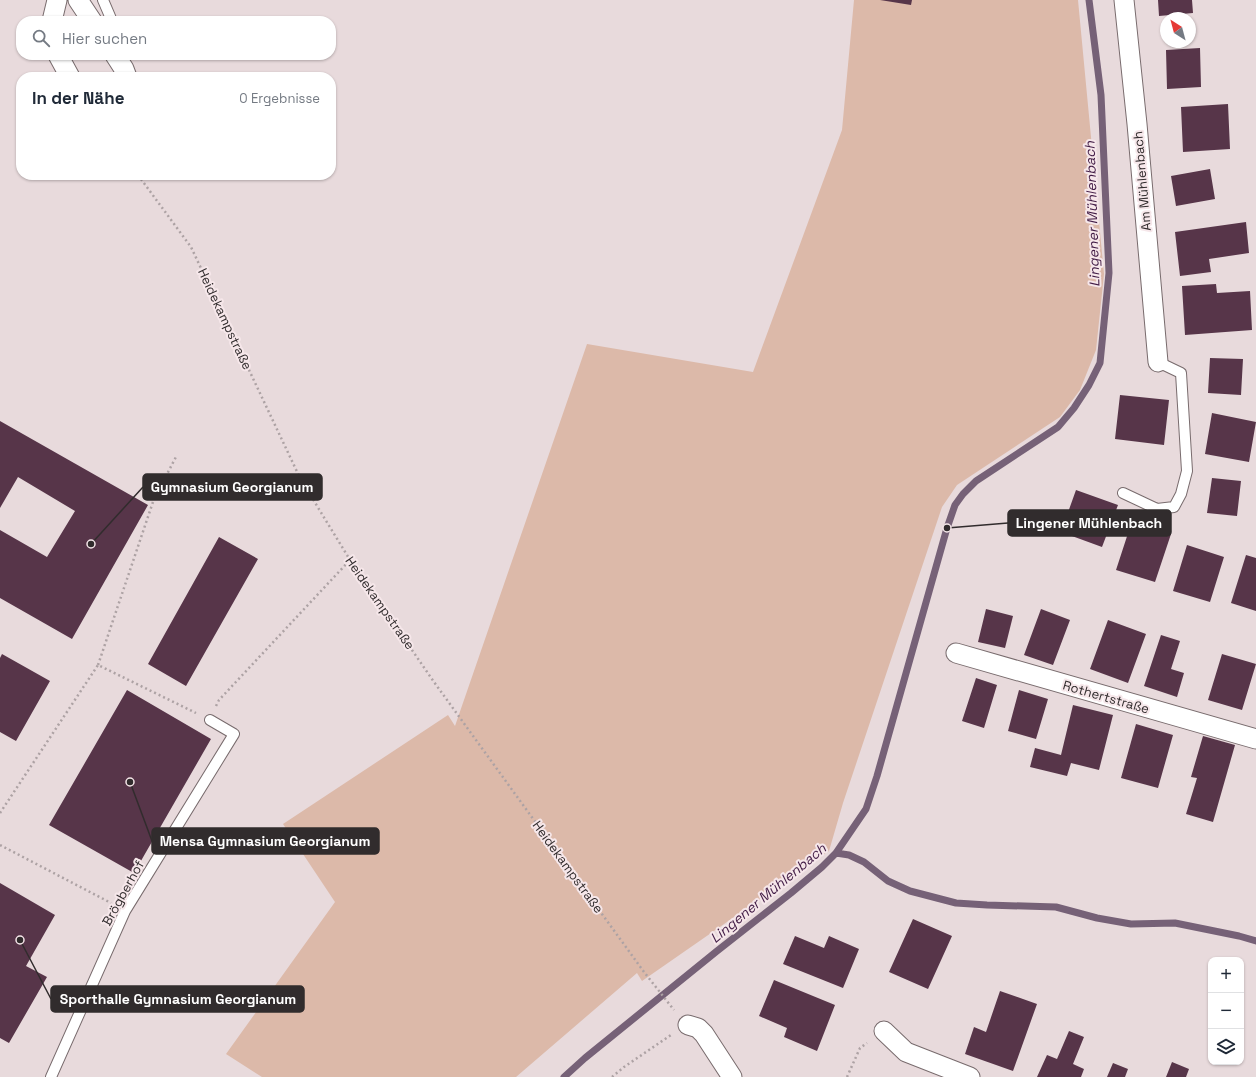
<!DOCTYPE html>
<html lang="de">
<head>
<meta charset="utf-8">
<style>
  body { margin:0; font-family:"Space Grotesk",sans-serif; background:#f2f2f3; color:#1f2937 }
  .controls { position:absolute; right:12px; bottom:12px; display:grid; overflow:hidden; border-radius:8px; box-shadow:0 1px 3px #0004 }
  .controls button { width:36px; height:36px; display:grid; place-items:center; padding:0; border:0; border-bottom:1px solid #e0e1e3; background:#fff; color:#1f2937; font:20px sans-serif }
  .compass { position:absolute; left:1160px; top:12px; width:36px; height:36px; border-radius:50%; background:#fff; box-shadow:0 1px 3px #0004; rotate:324deg }
  .list { margin:0; padding:0; list-style:none }
  h2 { display:flex; justify-content:space-between; align-items:center; height:52px; margin:0; padding:0 16px; font-size:17px }
  h2 small { font-size:13px; font-weight:400; color:#747a83 }
  .icon { flex:none; width:22px; height:22px; fill:none; stroke:currentColor; stroke-width:2; stroke-linecap:round; stroke-linejoin:round }
  .map { position:relative; flex:none; width:1256px; height:1077px; overflow:hidden }
  .search { position:absolute; background:#fff; box-shadow:0 1px 3px #0004; left:16px; top:16px; width:320px; height:44px; display:flex; align-items:center; gap:10px; box-sizing:border-box; padding:0 14px; border-radius:16px; color:#747a83; font-size:15px }
  .panel { position:absolute; background:#fff; box-shadow:0 1px 3px #0004; left:16px; top:72px; width:320px; height:108px; border-radius:16px }
  .map>svg:first-child { display:block }
  .green { fill:#dcb9a9 }
  .lines { fill:none; stroke-linecap:round; stroke-linejoin:round }
  .stream { stroke:#766177; stroke-width:7 }
  .building { fill:#573549 }
  .service-casing { stroke:#786b6d; stroke-width:12 }
  .minor-casing { stroke:#786b6d; stroke-width:21 }
  .path { stroke:#ada2a4; stroke-width:2.5; stroke-dasharray:2 3; stroke-linecap:butt }
  .service { stroke:#fff; stroke-width:10 }
  .minor { stroke:#fff; stroke-width:19 }
  .labels { text-anchor:middle; dominant-baseline:central; stroke-width:4; stroke-linejoin:round; paint-order:stroke }
  .street-label { font-size:13px; fill:#312c2d; stroke:#f6e7ea }
  .water-label { font-size:14px; font-style:italic; fill:#411b45; stroke:#f6e7ea }
  .leader { fill:none; stroke:#312c2d; stroke-width:1.5 }
  .callout-dot { fill:#312c2d; stroke:#f6e7ea; stroke-width:1.5 }
  .callout { fill:#312c2d; stroke:#312c2d; stroke-width:1.5 }
  .callout-label { font-size:14px; text-anchor:middle; font-weight:bold; fill:#fff }
</style>
</head>
<body>
<div class="map">
<svg width="1256" height="1077" viewBox="0 0 1256 1077">
  <rect width="100%" height="100%" fill="#e8dadc"/>
  <path class="green" d="M854 0H1078L1104 274 1096 350 1080 390 1060 417 957 485 942 507 843 803 829 851 642 981 637 973 516 1077H262L226 1054 335 902 283 824 448 715 455 726 587 344 753 372 842 130Z"/>
  <g class="lines">
    <path class="stream" d="M836 853 849 855 864 862 888 881 910 891 956 903 987 905 1056 907 1097 918 1131 924 1175 923 1239 936 1256 941
      M564 1077 585 1058 717 951 791 893 822 867 836 853 866 809 877 776 947 528 955 505 963 494 976 481 1058 427 1074 408 1089 385 1100 363 1109 273 1101 95 1089 0"/>
  </g>
  <path class="building" d="M880 0H912L911 5Z
    M1158 0H1192L1193 13 1159 16Z
    M1200 48 1201 87 1167 89 1166 50Z
    M1228 104 1230 149 1183 152 1181 107Z
    M1210 169 1215 199 1176 206 1171 176Z
    M1246 222 1249 253 1209 259 1211 272 1180 276 1175 232Z
    M1216 284 1217 293 1250 291 1252 330 1185 335 1182 286Z
    M1210 358 1243 359 1241 395 1208 393Z
    M1120 395 1169 400 1164 445 1115 439Z
    M1212 413 1256 422 1249 462 1205 454Z
    M0 421 148 505 72 639 0 598V530L47 557 75 511 18 477 0 508Z
    M1212 478 1241 481 1237 516 1207 513Z
    M1076 490 1118 505 1102 547 1061 532Z
    M1132 521 1171 534 1155 582 1116 570Z
    M219 537 258 559 186 686 148 664Z
    M1187 545 1224 557 1210 602 1173 591Z
    M1246 555 1256 558V611L1231 603Z
    M986 609 1013 616 1005 648 978 642Z
    M1041 609 1070 620 1053 665 1024 655Z
    M1108 620 1146 634 1128 683 1090 669Z
    M1161 635 1180 641 1171 669 1184 673 1177 697 1144 686Z
    M2 654 50 681 16 741 0 732V658Z
    M1222 654 1256 664 1242 710 1208 700Z
    M976 678 997 685 984 728 962 721Z
    M127 690 211 739 134 873 49 825Z
    M1019 690 1048 699 1036 739 1008 731Z
    M1073 705 1113 715 1099 770 1071 763 1067 776 1030 767 1035 748 1061 755Z
    M1136 724 1173 735 1158 788 1121 778Z
    M1203 736 1235 745 1213 822 1186 814 1197 778 1191 777Z
    M0 883 55 915 26 966 47 977 9 1043 0 1038Z
    M913 919 952 936 928 989 889 972Z
    M795 936 824 948 829 936 859 949 843 988 783 964Z
    M774 980 835 1005 817 1051 784 1037 787 1028 759 1016Z
    M1000 991 1037 1004 1013 1071 965 1054 974 1027 986 1032Z
    M1069 1031 1084 1037 1073 1064 1084 1069 1081 1077H1037L1047 1055 1057 1059Z
    M1172 1062 1189 1069 1186 1077H1166Z
    M1113 1063 1128 1069 1125 1077H1107Z"/>
  <g class="lines">
    <g class="service-casing">
      <path id="service" d="M103 0 112 21
        M1123 493 1157 509 1174 507 1181 494 1187 471 1181 373 1158 362
        M51 1077 125 911 234 734 210 720"/>
    </g>
    <g class="minor-casing">
      <path id="minor" d="M78 0 92 21
        M1124 0 1137 124 1158 362
        M52 21 57 0
        M58 55 70 77
        M115 55 124 69 127 77
        M956 653 1256 739
        M688 1025 698 1028 704 1034 732 1077
        M884 1031 906 1052 970 1077"/>
    </g>
    <path class="path" d="M138 175 191 247 300 478 350 560 434 682 644 972 674 1010
      M98 665 154 499 177 455
      M216 706 219 700 350 560
      M0 813 98 665 196 713
      M0 845 111 903
      M612 1077 624 1067 671 1035
      M847 1077 860 1048 867 1043"/>
    <use href="#service" class="service"/>
    <use href="#minor" class="minor"/>
  </g>
  <g class="labels">
    <g class="street-label">
      <text transform="translate(1142 181) rotate(-95)">Am Mühlenbach</text>
      <text transform="translate(225 319) rotate(65)">Heidekampstraße</text>
      <text transform="translate(380 603) rotate(55)">Heidekampstraße</text>
      <text transform="translate(1106 697) rotate(16)">Rothertstraße</text>
      <text transform="translate(568 867) rotate(54)">Heidekampstraße</text>
      <text transform="translate(123 893) rotate(-61)">Brögberhof</text>
    </g>
    <g class="water-label">
      <text transform="translate(1092 214) rotate(-92)">Lingener Mühlenbach</text>
      <text transform="translate(768 893) rotate(-40)">Lingener Mühlenbach</text>
    </g>
  </g>
  <path class="leader" d="M91 544L143 487M947 528L1008 523M130 782L152 841M20 940L51 999"/>
  <g class="callout-dot">
    <circle cx="91" cy="544" r="4"/>
    <circle cx="947" cy="528" r="4"/>
    <circle cx="130" cy="782" r="4"/>
    <circle cx="20" cy="940" r="4"/>
  </g>
  <g class="callout">
    <rect x="143" y="474" width="179" height="26" rx="4"/>
    <rect x="1008" y="510" width="163" height="26" rx="4"/>
    <rect x="152" y="828" width="227" height="26" rx="4"/>
    <rect x="51" y="986" width="253" height="26" rx="4"/>
  </g>
  <g class="callout-label">
    <text x="232" y="492">Gymnasium Georgianum</text>
    <text x="1089" y="528">Lingener Mühlenbach</text>
    <text x="265" y="846">Mensa Gymnasium Georgianum</text>
    <text x="178" y="1004">Sporthalle Gymnasium Georgianum</text>
  </g>
</svg>
<div class="controls">
<button>+</button>
<button>−</button>
<button><svg class="icon" aria-label="layers" viewBox="0 0 24 24"><path d="M12 4l9 5-9 5-9-5zM3 14l9 5 9-5"/></svg></button>
</div>
<svg class="compass" viewBox="-18 -18 36 36"><path d="M0-13l5 13h-10z" fill="#e53935"/><path d="M0 13l5-13h-10z" fill="#747a83"/></svg>
<div class="search"><svg class="icon" aria-label="search" viewBox="0 0 24 24"><circle cx="10" cy="10" r="6"/><path d="M15 15l6 6"/></svg>Hier suchen</div>
<section class="panel">
<h2>In der Nähe<small>0 Ergebnisse</small></h2>
<ul class="list">
</ul>
</section>
</div>
</body>
</html>
